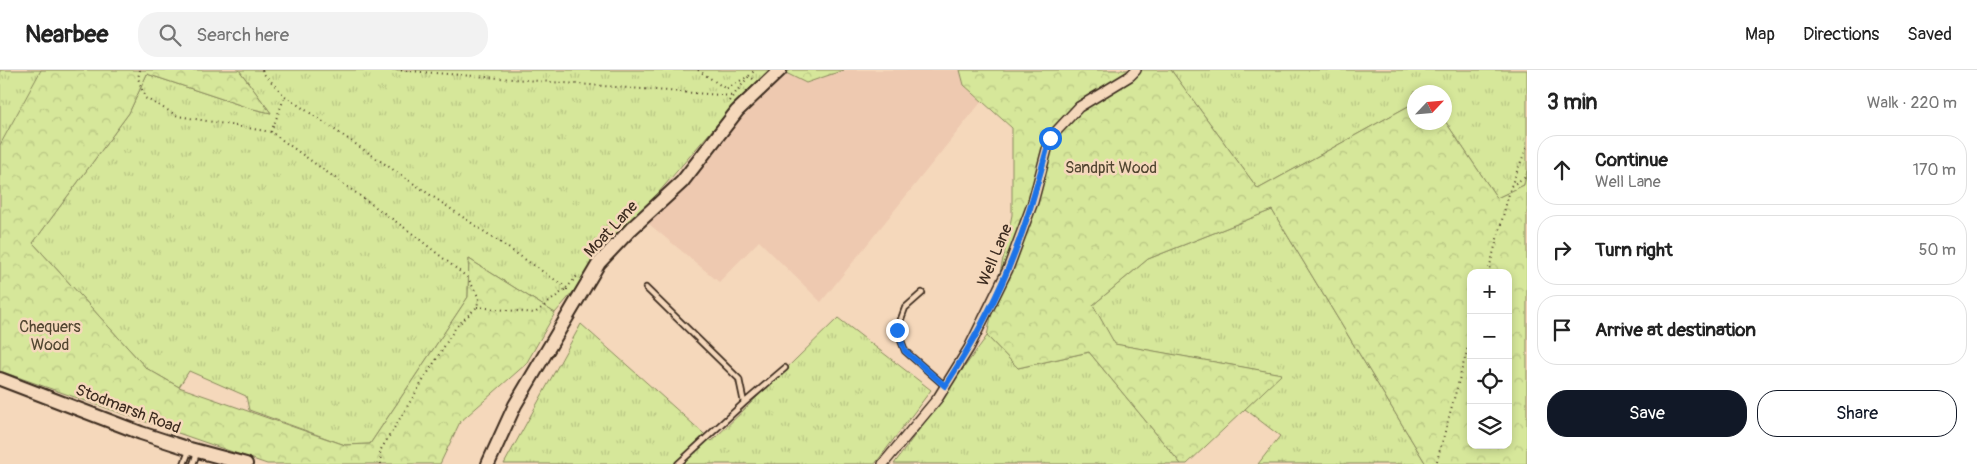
<!DOCTYPE html>
<html lang="en">
<head>
<meta charset="utf-8">
<style>
  body { margin:0; font-family:Pangolin,sans-serif; background:#f2f2f2; color:#222 }
  .controls { position:absolute; right:15px; bottom:15px; display:grid; overflow:hidden; border-radius:10px; box-shadow:0 2px 8px #0003 }
  .controls button { width:45px; height:45px; display:grid; place-items:center; padding:0; border:0; border-bottom:1px solid #e0e0e0; background:#fff; color:#222; font:25px sans-serif }
  .compass { position:absolute; left:1407px; top:15px; width:45px; height:45px; border-radius:50%; background:#fff; box-shadow:0 2px 8px #0003; rotate:64deg }
  .stop { position:absolute; width:15px; height:15px; margin:-11px; border:4px solid #1a73e8; border-radius:50%; background:#fff }
  .stop.end { background:#1a73e8; border-color:#fff; box-shadow:0 1px 5px #0008 }
  .list { margin:0; padding:0; list-style:none }
  h2 { display:flex; justify-content:space-between; align-items:center; height:65px; margin:0; padding:0 20px; font-size:21px }
  h2 small { font-size:16px; font-weight:400; color:#767676 }
  .list li { display:grid; grid-template-columns:32px 1fr auto; gap:15px; align-items:center; box-sizing:border-box; height:70px; margin:0 10px 10px; padding:0 10px; border:1px solid #e0e0e0; border-radius:20px }
  .list b { display:block; font-size:19px; white-space:nowrap }
  .list p { margin:0; font-size:16px; white-space:nowrap; color:#767676 }
  .list em { font-size:16px; font-style:normal; color:#767676 }
  .actions { display:flex; gap:10px; padding:15px 20px }
  .actions a { flex:1; padding:11px 0; border:1px solid #111827; border-radius:20px; text-align:center; font-size:18px; color:#111827 }
  .actions .main { background:#111827; color:#fff }
  .icon { flex:none; width:28px; height:28px; fill:none; stroke:currentColor; stroke-width:2; stroke-linecap:round; stroke-linejoin:round }
  .map { position:relative; flex:none; width:1527px; height:394px; overflow:hidden }
  header { display:flex; align-items:center; gap:30px; box-sizing:border-box; height:70px; padding:0 25px; background:#fff; border-bottom:1px solid #e0e0e0 }
  header strong { font-size:24px }
  nav { display:flex; gap:28px; margin-inline-start:auto; font-size:18px }
  .search { width:350px; height:45px; background:#f2f2f2; display:flex; align-items:center; gap:12px; box-sizing:border-box; padding:0 18px; border-radius:20px; color:#767676; font-size:19px }
  main { display:flex }
  aside { flex:1; background:#fff }
  .map>svg:first-child { display:block }
  .built { fill:#eec9b0 }
  .grass { fill:url(#grass-tufts); stroke:#88885c }
  .forest { fill:url(#forest-crowns); stroke:#88885c; fill-rule:evenodd }
  .lines { fill:none; stroke-linecap:round; stroke-linejoin:round }
  .lane-casing { stroke:#3b2a1e; stroke-width:8 }
  .street-casing { stroke:#3b2a1e; stroke-width:12 }
  .secondary-casing { stroke:#3b2a1e; stroke-width:16 }
  .path { stroke:#3b2a1e; stroke-width:2; stroke-dasharray:1 4; stroke-linecap:butt }
  .lane { stroke:#f5d8bb; stroke-width:4.5 }
  .street { stroke:#f5d8bb; stroke-width:9 }
  .secondary { stroke:#f5d8bb; stroke-width:12 }
  .route { stroke:#1a73e8; stroke-width:6 }
  .labels { text-anchor:middle; dominant-baseline:central; stroke-width:5; stroke-linejoin:round; paint-order:stroke }
  .park-label { font-size:16px; fill:#524631; stroke:#f5d8bb }
  .street-label { font-size:16px; fill:#3b2a1e; stroke:#f5d8bb }
</style>
</head>
<body>
<header>
<strong>Nearbee</strong>
<div class="search"><svg class="icon" aria-label="search" viewBox="0 0 24 24"><circle cx="10" cy="10" r="6"/><path d="M15 15l6 6"/></svg>Search here</div>
<nav><a>Map</a><a>Directions</a><a>Saved</a></nav>
</header>
<main>
<div class="map">
<svg width="1527" height="394" viewBox="0 0 1527 394">
  <defs>
    <pattern id="grass-tufts" width="24" height="20" patternUnits="userSpaceOnUse" patternTransform="scale(1.25)"><rect width="24" height="20" fill="#d6e79a"/><path d="M3 7l-1-3M5 7V3M7 7l1-3M15 17l-1-3M17 17v-4M19 17l1-3" fill="none" stroke="#b9c684"/></pattern>
    <pattern id="forest-crowns" width="20" height="18" patternUnits="userSpaceOnUse" patternTransform="scale(1.25)"><rect width="20" height="18" fill="#d6e79a"/><path d="M2 6a3 3 0 1 1 6 0M12 15a3 3 0 1 1 6 0" fill="none" stroke="#b9c684"/></pattern>
  </defs>
  <rect width="100%" height="100%" fill="#f5d8bb"/>
  <filter id="ink" filterUnits="userSpaceOnUse"><feTurbulence type="fractalNoise" baseFrequency=".02" numOctaves="2"/><feDisplacementMap in="SourceGraphic" scale="10" xChannelSelector="R" yChannelSelector="G"/><feConvolveMatrix kernelMatrix="1 2 1 2 8 2 1 2 1" color-interpolation-filters="sRGB"/></filter>
  <g filter="url(#ink)">
    <path class="built" d="M844 0H960L964 15 982 31 821 232 759 171 719 212 649 154 739 51 786 3 806 13Z"/>
    <path class="grass" d="M0 0H75L0 107Z
      M239 0H773L738 30 555 243 469 189 468 227 370 374 345 375 249 340 246 326 189 301 179 317 146 298 33 173 129 43 147 4 249 38 271 43Z
      M1171 0H1527V101L1524 115 1497 128 1445 51 1444 22H1414V33L1258 119Z
      M1272 140 1426 394H1258L1280 366 1245 339 1281 304 1114 274 1093 235 1148 189Z
      M838 248 931 320 875 394H504L581 254 712 371Z
      M987 266 1018 298 1089 282 1181 394H894Z"/>
    <path class="forest" d="M41 0H239L271 43 249 38 147 4 129 43 33 173 146 298 179 317 345 375 370 374 468 227 469 189 555 243 526 294 460 352 440 394H267L0 301V75Z
      M791 0H844L806 13 786 3Z
      M960 0H1171L1258 119 1414 33V52H1444L1445 51 1497 128 1524 115 1527 101V394H1426L1272 140 1148 189 1093 235 1115 274 1282 304 1187 394H1181L1089 282 1018 298 987 266 1012 145V58L964 15ZM1471 203H1508V375H1471Z"/>
    <g class="lines">
      <g class="lane-casing">
        <path id="lane" d="M646 218 739 309 744 333 678 394
          M922 223 905 238 897 260 905 281 945 316
          M744 333 785 298
          M184 394 189 381
          M193 394 197 383"/>
      </g>
      <g class="street-casing">
        <path id="street" d="M883 394 938 328 969 278 1008 199 1033 132 1050 68 1079 37 1130 6 1136 0"/>
      </g>
      <g class="secondary-casing">
        <path id="secondary" d="M0 309 141 363 190 379 246 394
          M488 394 515 335 599 193 631 159 682 112 737 41 780 0"/>
      </g>
      <path class="path" d="M140 0 138 8 145 28 178 46 271 62 409 161 468 208 479 228 477 237 456 257 380 381 381 394
        M262 0 264 4 285 26 567 218 577 206
        M396 0 733 26
        M698 0 726 19 747 7
        M753 9 749 6 755 0
        M729 31 749 6
        M271 62 285 26
        M1511 116 1527 106
        M1488 203 1511 116 1527 77
        M477 237 535 243 567 218V223
        M1433 394 1437 391 1471 266"/>
      <use href="#lane" class="lane"/>
      <use href="#street" class="street"/>
      <use href="#secondary" class="secondary"/>
    </g>
  </g>
  <g class="lines" filter="url(#ink)">
    <path class="route" d="M897 260 905 281 945 316C969 279 991 240 1008 199 1026 157 1038 112 1050 68"/>
  </g>
  <g class="labels">
    <g class="park-label">
      <text x="1111" y="98">Sandpit Wood</text>
      <text x="50" y="257">Chequers<tspan x="50" dy="18">Wood</tspan></text>
    </g>
    <g class="street-label">
      <text transform="translate(611 159) rotate(-47)">Moat Lane</text>
      <text transform="translate(995 185) rotate(-67)">Well Lane</text>
      <text transform="translate(128 339) rotate(21)">Stodmarsh Road</text>
    </g>
  </g>
</svg>
<div class="controls">
<button>+</button>
<button>−</button>
<button><svg class="icon" aria-label="locate" viewBox="0 0 24 24"><circle cx="12" cy="12" r="6"/><path d="M12 2v4M12 18v4M2 12h4M18 12h4"/></svg></button>
<button><svg class="icon" aria-label="layers" viewBox="0 0 24 24"><path d="M12 4l9 5-9 5-9-5zM3 14l9 5 9-5"/></svg></button>
</div>
<svg class="compass" viewBox="-18 -18 36 36"><path d="M0-13l5 13h-10z" fill="#e53935"/><path d="M0 13l5-13h-10z" fill="#767676"/></svg>
<div class="stop" style="left:1050px;top:68px"></div>
<div class="stop end" style="left:897px;top:260px"></div>
</div>
<aside>
<h2>3 min<small>Walk · 220 m</small></h2>
<ul class="list">
<li><svg class="icon" aria-label="ahead" viewBox="0 0 24 24"><path d="M12 20V5M6 11l6-6 6 6"/></svg><div><b>Continue</b><p>Well Lane</p></div><em>170 m</em></li>
<li><svg class="icon" aria-label="right" viewBox="0 0 24 24"><path d="M7 20v-9h11M14 6l5 5-5 5"/></svg><div><b>Turn right</b></div><em>50 m</em></li>
<li><svg class="icon" aria-label="arrive" viewBox="0 0 24 24"><path d="M6 21V4h12l-3 4 3 4H6"/></svg><div><b>Arrive at destination</b></div></li>
</ul>
<div class="actions"><a class="main">Save</a><a>Share</a></div>
</aside>
</main>
</body>
</html>
